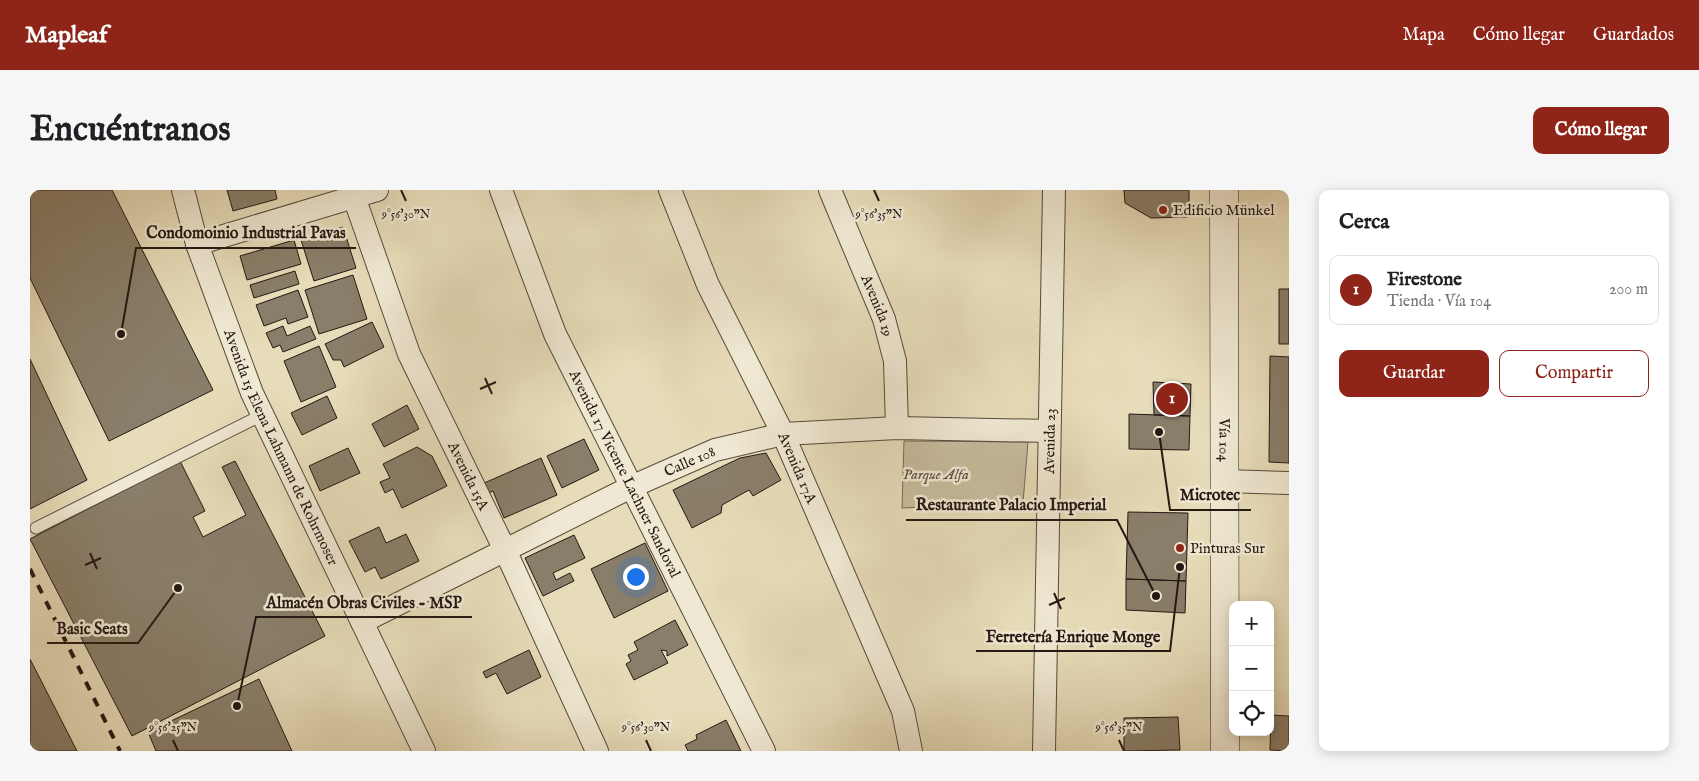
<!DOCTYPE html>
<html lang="es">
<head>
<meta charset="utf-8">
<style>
  body { margin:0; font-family:"IM FELL English",serif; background:#f6f6f6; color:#202124 }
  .controls { position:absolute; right:15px; bottom:15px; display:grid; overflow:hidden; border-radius:10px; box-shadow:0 2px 12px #0003 }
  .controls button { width:45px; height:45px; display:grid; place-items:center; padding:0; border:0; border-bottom:1px solid #e0e0e0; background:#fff; color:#202124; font:25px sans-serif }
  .you { position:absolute; left:605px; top:386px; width:18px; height:18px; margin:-12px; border:4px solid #fff; border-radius:50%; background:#1a73e8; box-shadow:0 0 0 8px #1a73e833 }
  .badge { display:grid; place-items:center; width:32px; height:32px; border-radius:50%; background:#8f2418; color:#fff; font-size:16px; font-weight:700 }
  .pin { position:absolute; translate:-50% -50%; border:2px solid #fff; box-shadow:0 1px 5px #0006 }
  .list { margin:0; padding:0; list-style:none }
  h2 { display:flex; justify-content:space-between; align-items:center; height:65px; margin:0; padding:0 20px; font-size:21px }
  h2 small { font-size:16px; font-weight:400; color:#757577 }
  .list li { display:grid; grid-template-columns:32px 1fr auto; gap:15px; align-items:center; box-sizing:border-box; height:70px; margin:0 10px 10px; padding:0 10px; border:1px solid #e0e0e0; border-radius:10px }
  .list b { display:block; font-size:19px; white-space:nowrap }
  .list p { margin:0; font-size:16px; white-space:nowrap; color:#757577 }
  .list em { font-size:16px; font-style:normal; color:#757577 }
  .actions { display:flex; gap:10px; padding:15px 20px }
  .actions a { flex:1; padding:11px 0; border:1px solid #8f2418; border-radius:10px; text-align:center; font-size:18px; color:#8f2418 }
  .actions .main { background:#8f2418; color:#fff }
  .icon { flex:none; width:28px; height:28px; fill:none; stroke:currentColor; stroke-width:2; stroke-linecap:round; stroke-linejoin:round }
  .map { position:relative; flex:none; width:1259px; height:561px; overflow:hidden; border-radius:10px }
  header { display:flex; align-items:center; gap:30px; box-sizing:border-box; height:70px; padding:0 25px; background:#8f2418; color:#fff }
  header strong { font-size:24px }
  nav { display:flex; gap:28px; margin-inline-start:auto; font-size:18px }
  .intro { display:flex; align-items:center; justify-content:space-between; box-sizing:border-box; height:120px; padding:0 30px }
  h1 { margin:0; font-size:35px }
  .button { padding:12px 22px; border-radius:10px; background:#8f2418; color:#fff; font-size:18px; font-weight:700 }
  main { display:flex; gap:30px; padding:0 30px }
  aside { flex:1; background:#fff; border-radius:10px; box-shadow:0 2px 12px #0003 }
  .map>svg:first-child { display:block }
  .green { fill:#c6bb9d; stroke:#756a58 }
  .building { fill:#897e69; stroke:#241813 }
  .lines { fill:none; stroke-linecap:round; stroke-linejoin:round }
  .service-casing { stroke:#55493c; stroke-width:13 }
  .minor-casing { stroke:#55493c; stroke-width:24 }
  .secondary-casing { stroke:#241813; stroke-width:29 }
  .service { stroke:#efe8d2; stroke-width:11 }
  .minor { stroke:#efe8d2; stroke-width:22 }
  .secondary { stroke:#efe8d2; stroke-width:28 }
  .rail { stroke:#241813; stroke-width:4; stroke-dasharray:9 9; stroke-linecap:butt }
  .ticks { fill:none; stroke:#241813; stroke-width:2 }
  .poi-dot { fill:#8f2418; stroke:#efe8d2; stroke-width:2 }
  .labels { text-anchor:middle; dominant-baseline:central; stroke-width:5; stroke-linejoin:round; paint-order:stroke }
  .poi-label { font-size:15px; fill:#241813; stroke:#efe8d2; text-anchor:start }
  .street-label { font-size:15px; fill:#241813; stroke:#efe8d2 }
  .park-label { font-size:15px; font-style:italic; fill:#55493c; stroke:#efe8d2 }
  .ticks-label { font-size:12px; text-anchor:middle; fill:#241813; stroke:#efe8d2; stroke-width:5; stroke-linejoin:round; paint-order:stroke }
  .leader { fill:none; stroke:#241813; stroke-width:2 }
  .callout-dot { fill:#241813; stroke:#efe8d2; stroke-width:2 }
  .callout-label { font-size:16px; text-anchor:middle; font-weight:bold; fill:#241813; stroke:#efe8d2; stroke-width:5; stroke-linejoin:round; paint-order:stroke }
</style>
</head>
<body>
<header>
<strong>Mapleaf</strong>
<nav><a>Mapa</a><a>Cómo llegar</a><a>Guardados</a></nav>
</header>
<div class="intro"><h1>Encuéntranos</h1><a class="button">Cómo llegar</a></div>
<main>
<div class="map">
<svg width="1259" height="561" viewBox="0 0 1259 561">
  <rect width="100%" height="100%" fill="#e7dcb9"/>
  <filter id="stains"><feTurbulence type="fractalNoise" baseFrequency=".004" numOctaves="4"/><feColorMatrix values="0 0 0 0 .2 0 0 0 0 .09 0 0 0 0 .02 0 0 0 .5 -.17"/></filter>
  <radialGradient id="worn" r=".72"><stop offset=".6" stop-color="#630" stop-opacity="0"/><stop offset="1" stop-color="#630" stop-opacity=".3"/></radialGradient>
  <path class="green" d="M874 251 998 252 993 313 872 318Z"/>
  <path class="building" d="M0 0H82L183 200 79 251 0 88Z
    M197 0H245L247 9 203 21Z
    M1094 0H1159V27L1121 28 1095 13Z
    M313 37 326 78 284 91 271 50Z
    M264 50 271 74 217 90 210 66Z
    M265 81 269 94 224 108 220 95Z
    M323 85 337 129 289 144 275 100Z
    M1249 99H1259V154H1249Z
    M268 100 278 127 258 134 256 128 234 136 226 115Z
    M342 132 354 157 314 177 311 170H303L295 154Z
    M253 136 257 146 280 136 286 149 253 162 250 155 243 158 236 143Z
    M289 156 306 197 271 212 254 171Z
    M1240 166 1259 167V273L1239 272Z
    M0 169 57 290 0 319Z
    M1123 192 1161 194 1160 226 1124 225Z
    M297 206 307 228 272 245 261 223Z
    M377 215 389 239 354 257 342 234Z
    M1099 224 1160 226 1159 260 1099 259Z
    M554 249 569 280 532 298 517 266Z
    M387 257 402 266 417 296 372 318 363 299 355 303 350 292 360 288 353 274Z
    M318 258 330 283 290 301 279 276Z
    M736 263 751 290 723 306 719 300 692 315 691 323 662 338 643 300 710 268Z
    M511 268 527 305 474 328 463 301 456 304 452 294Z
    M150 271 175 321 163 327 173 347 216 325 192 277 205 271 295 446 102 546 0 349Z
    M1098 322 1158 323 1156 391 1096 389Z
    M349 337 356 353 376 344 389 371 351 389 345 377 335 382 319 351Z
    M544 345 555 368 523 383 526 390 540 383 544 391 513 406 495 368Z
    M615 353 638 401 584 428 561 379Z
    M1096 389 1156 391 1155 423 1096 420Z
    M645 430 658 455 637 466V461L631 460 638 473 604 490 596 474 601 471 598 465 608 460 604 452Z
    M499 460 511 487 477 504 466 483 456 488 453 482Z
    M0 469 47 561H0Z
    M229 489 262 561H126L118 542Z
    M1241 525 1259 526V561L1240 560Z
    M1148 527 1150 560 1094 561V528Z
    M696 530 711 561H658L655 555 667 549 666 545Z"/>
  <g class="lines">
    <g class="service-casing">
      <path id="service" d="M6 338 232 225"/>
    </g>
    <g class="minor-casing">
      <g id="minor">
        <path id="s1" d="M153 0 167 54 222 203 394 561"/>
        <path id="s2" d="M471 0 525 144 734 561"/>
        <path id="s3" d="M640 0 678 95 753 244 873 521 881 561"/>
        <path id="s4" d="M800 0 854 129 865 171 867 238"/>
        <path id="s5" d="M324 7 379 164 475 360 567 561"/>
        <path d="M167 54 347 0"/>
        <path d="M1195 291 1259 293"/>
        <path id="s6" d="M332 432 601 297 685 260 753 244 867 238 1019 241"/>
        <path id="s7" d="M1014 561 1024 0"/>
      </g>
    </g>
    <g class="secondary-casing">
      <g id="secondary">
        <path id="s8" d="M1194 0 1195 561"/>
      </g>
    </g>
    <use href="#service" class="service"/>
    <use href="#minor" class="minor"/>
    <use href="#secondary" class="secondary"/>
    <path class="rail" d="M0 379 90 561"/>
  </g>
  <path class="ticks" d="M371 0 376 11M844 0 849 11M455 188 462 204M450 199 466 192M60 363 67 379M55 375 71 368M1024 403 1031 419M1019 415 1035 408M143 550 148 561M616 550 621 561M1089 550 1094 561"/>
  <g class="poi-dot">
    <circle cx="1133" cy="20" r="5"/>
    <circle cx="1150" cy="358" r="5"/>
  </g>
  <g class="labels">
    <g class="poi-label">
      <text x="1143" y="20">Edificio Münkel</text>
      <text x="1160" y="358">Pinturas Sur</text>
    </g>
    <g class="street-label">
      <text stroke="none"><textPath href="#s4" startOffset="125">Avenida 19</textPath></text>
      <text stroke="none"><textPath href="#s8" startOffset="250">Vía 104</textPath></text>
      <text stroke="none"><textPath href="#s7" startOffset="310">Avenida 23</textPath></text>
      <text stroke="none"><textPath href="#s1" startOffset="276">Avenida 15 Elena Lahmann de Rohrmoser</textPath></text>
      <text stroke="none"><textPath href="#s6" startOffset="365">Calle 108</textPath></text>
      <text stroke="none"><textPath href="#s3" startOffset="306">Avenida 17A</textPath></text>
      <text stroke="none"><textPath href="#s2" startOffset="310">Avenida 17 Vicente Lachner Sandoval</textPath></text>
      <text stroke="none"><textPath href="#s5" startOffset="302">Avenida 15A</textPath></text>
    </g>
    <g class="park-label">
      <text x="906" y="284">Parque Alfa</text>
    </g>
  </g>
  <g class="ticks-label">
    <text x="376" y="28">9°56'30"N</text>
    <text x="849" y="28">9°56'35"N</text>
    <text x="143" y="541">9°56'25"N</text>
    <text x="616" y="541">9°56'30"N</text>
    <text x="1089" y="541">9°56'35"N</text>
  </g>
  <path class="leader" d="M91 144L106 58H326M1129 242L1140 320H1221M1126 406L1087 330H876M207 516L226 427H442M148 398L108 453H17M1150 377L1140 461H946"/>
  <g class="callout-dot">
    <circle cx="91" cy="144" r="5"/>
    <circle cx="1129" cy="242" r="5"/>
    <circle cx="1126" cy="406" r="5"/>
    <circle cx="207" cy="516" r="5"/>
    <circle cx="148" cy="398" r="5"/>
    <circle cx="1150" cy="377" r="5"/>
  </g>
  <g class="callout-label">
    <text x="216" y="48">Condomoinio Industrial Pavas</text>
    <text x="1180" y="310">Microtec</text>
    <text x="981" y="320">Restaurante Palacio Imperial</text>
    <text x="334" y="418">Almacén Obras Civiles - MSP</text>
    <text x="62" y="444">Basic Seats</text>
    <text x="1043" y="452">Ferretería Enrique Monge</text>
  </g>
  <rect width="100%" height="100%" filter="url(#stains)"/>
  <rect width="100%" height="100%" fill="url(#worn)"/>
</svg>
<div class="controls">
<button>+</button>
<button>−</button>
<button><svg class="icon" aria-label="locate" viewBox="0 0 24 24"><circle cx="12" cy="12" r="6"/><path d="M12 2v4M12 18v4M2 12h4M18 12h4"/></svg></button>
</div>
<div class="you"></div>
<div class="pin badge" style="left:1142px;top:209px">1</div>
</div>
<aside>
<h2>Cerca<small></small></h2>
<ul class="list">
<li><span class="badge">1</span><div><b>Firestone</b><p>Tienda · Vía 104</p></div><em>200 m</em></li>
</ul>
<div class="actions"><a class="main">Guardar</a><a>Compartir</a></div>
</aside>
</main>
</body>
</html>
